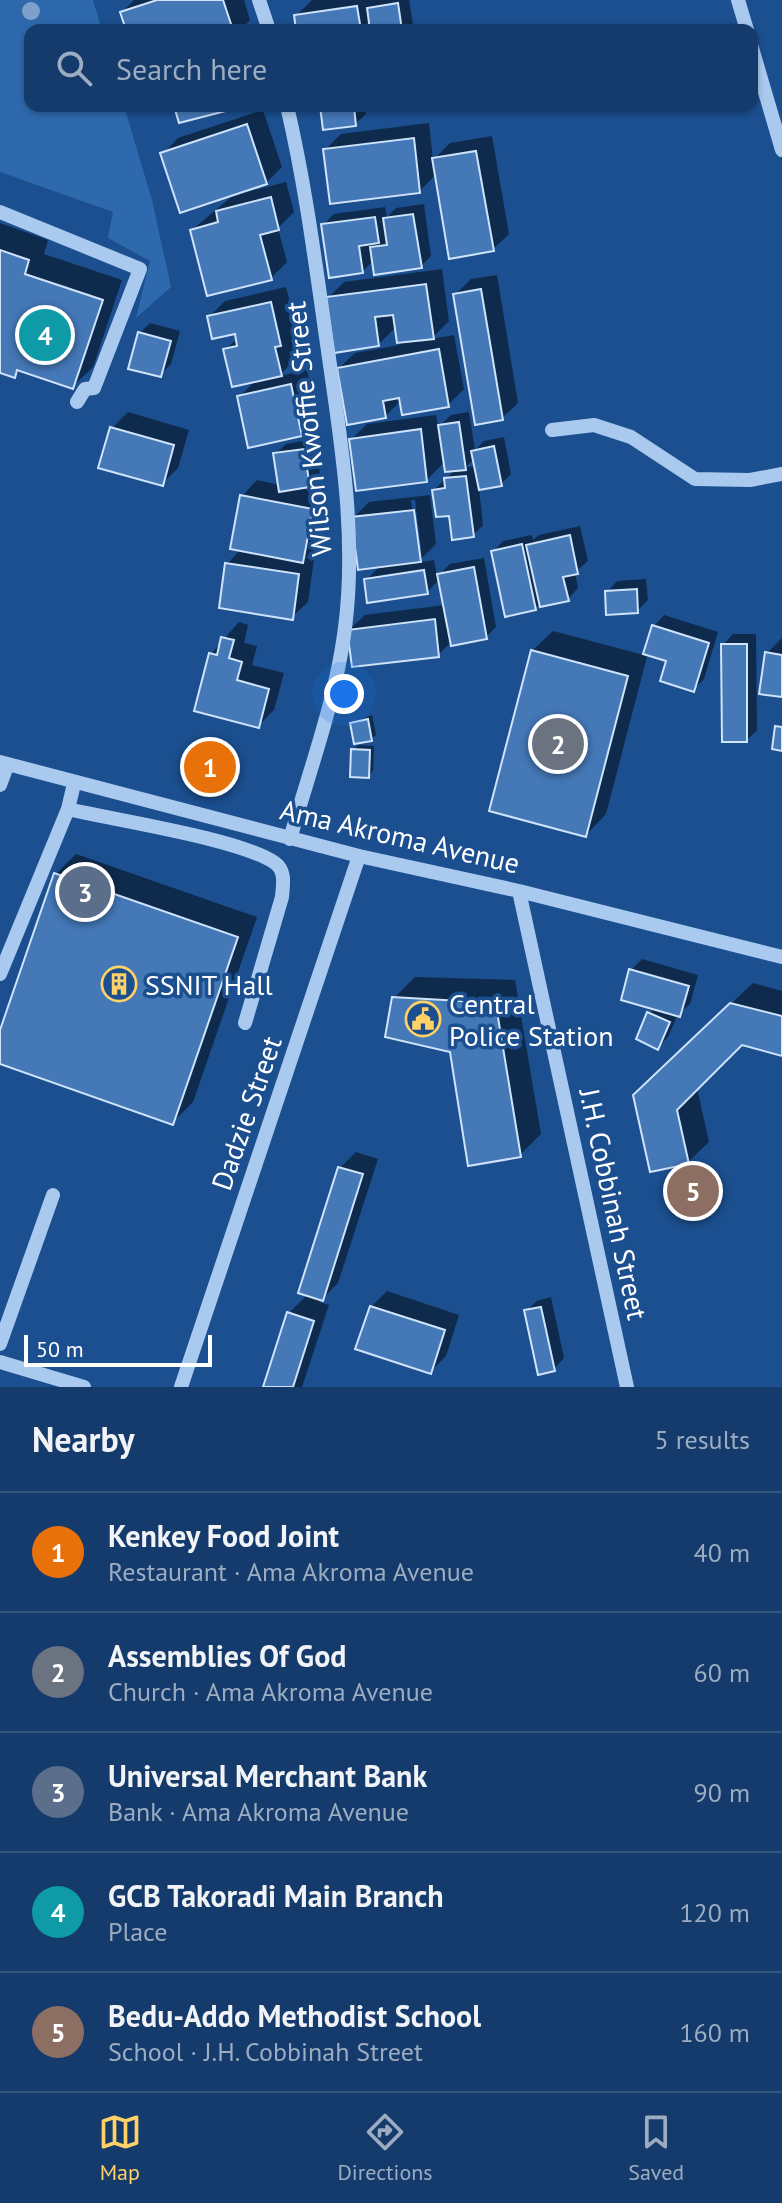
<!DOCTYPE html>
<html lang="en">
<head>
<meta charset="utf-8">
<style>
  body { margin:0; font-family:"PT Sans",sans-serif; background:#1d4271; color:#f1f3f6 }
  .scale { position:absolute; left:24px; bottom:20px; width:188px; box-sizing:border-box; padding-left:8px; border:4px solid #fff; border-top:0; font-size:22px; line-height:28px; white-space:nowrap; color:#fff; -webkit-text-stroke:6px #1b4f8f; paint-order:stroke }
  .you { position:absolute; left:344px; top:694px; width:28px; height:28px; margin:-20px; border:6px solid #fff; border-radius:50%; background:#1a73e8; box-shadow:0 0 0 12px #1a73e833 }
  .badge { display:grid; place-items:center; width:52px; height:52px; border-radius:50%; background:#ffd166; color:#fff; font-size:26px; font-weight:700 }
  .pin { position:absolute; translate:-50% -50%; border:4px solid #fff; box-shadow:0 2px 8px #0006 }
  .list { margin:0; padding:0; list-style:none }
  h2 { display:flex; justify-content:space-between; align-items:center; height:104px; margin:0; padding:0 32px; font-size:34px }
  h2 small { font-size:26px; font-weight:400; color:#9dadc1 }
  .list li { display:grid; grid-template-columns:52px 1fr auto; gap:24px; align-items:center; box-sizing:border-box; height:120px; padding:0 32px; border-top:2px solid #33557e }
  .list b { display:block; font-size:30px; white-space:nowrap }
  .list p { margin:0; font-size:26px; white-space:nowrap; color:#9dadc1 }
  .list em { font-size:26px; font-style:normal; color:#9dadc1 }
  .icon { flex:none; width:44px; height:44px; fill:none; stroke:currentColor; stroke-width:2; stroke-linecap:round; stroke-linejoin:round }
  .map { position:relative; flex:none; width:782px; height:1387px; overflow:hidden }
  .search { position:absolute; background:#143b6b; box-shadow:0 2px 6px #0004; left:24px; right:24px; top:24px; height:88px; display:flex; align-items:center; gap:20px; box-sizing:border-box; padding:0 28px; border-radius:16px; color:#9dadc1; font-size:30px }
  .sheet { height:704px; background:#143b6b }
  nav { display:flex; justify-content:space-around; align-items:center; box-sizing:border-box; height:112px; border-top:2px solid #33557e; background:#143b6b; font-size:22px; color:#9dadc1 }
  nav a { display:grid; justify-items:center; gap:4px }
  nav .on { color:#ffd166 }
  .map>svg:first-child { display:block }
  .green { fill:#2e69ad }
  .shadow { fill:#0007; fill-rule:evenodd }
  .building { fill:#4478b7; stroke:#cfe3fa; stroke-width:2 }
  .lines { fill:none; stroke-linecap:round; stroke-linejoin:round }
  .minor { stroke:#a9c9ee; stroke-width:14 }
  .tree { fill:#7ea0ca }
  .labels { text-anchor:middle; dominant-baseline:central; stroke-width:7; stroke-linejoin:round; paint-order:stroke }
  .street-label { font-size:28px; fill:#fff; stroke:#1b4f8f }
  .poi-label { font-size:28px; fill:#fff; stroke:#1b4f8f; text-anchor:start }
</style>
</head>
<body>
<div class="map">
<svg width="782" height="1387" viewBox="0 0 782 1387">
  <rect width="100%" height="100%" fill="#1b4f8f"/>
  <path class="green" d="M0 0H93L102 30H30V106H124L152 200 171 287 136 318 150 261 108 238 113 212 0 172Z"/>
  <path class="shadow" d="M134 0H244L250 20 240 30H128L122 12Z
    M312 0H409L414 30H372L370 20 361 30H298L296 16Z
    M322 106H365L366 114 355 124Z
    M263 110 282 167 266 183 246 189 247 192 286 182 294 212 278 228 287 262 271 278 192 230 237 192 163 154 178 138Z
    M429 123 433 160 450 143 492 136 509 234 493 249 437 173 420 191 325 150 341 134Z
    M424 204 431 256 421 266 374 260 362 272 323 225 334 214 385 207 387 217 396 208Z
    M0 223 48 240 44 254 122 280 93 367 72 387 21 369 14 376 0 371Z
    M442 269 449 321 431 339 454 335 464 389 448 405 401 400 385 417 339 368 355 353 399 345 397 326 378 345 328 298 344 282Z
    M497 275 518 403 502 418 455 295 471 279Z
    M286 287 296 328 291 333 296 358 279 376 307 370 317 419 301 434 240 396 257 379 225 350 238 338 236 332 209 317 225 301Z
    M150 323 180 331 171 364 160 375 139 334Z
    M128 412 189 430 178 468 162 484 112 428Z
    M469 412 475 450 484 441 504 437 511 474 501 484 479 488 483 525 473 535 451 514 434 490 456 469 445 461 427 480 351 440 367 424 436 415 438 428 451 415ZM475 458 476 466 466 467Z
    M314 439 320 474 309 485 295 487 328 494 318 546 306 558 314 559 308 602 292 617 227 564 241 549 242 496 257 480 280 485 275 454 286 444Z
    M430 495 436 544 417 563 434 560 437 577 450 564 484 558 496 627 486 637 452 641 438 655 349 630 365 615 445 605 440 579 427 592 366 580 381 565 353 518 369 502ZM411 500H415L421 549H417Z
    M580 526 588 561 575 572 578 588 568 599 541 602 535 608 493 552 503 541 532 535 533 540 539 535Z
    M646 579 648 600 637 611 607 592 617 581Z
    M664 615 718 632 704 679 693 690 668 660 648 653 606 814 586 835 532 651 553 631 644 655 654 626Z
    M239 622 248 625 244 643 257 646 252 665 284 673 274 710 258 726 211 654Z
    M733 634H756L757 730 747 740 723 645Z
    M782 638V695L767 653Z
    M372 715 376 735 371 739 352 723Z
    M358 745 374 746 373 771 368 776 353 750Z
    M76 854 257 917 193 1102 173 1122 0 1062V1036L56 874Z
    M642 959 698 975 690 1004 678 1014 668 1037 658 1047 649 1014 655 1008 631 970Z
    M415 977 515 980 541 1134 520 1155 451 1050 394 998Z
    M753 983 782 991V1053L742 1043 697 1088 709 1142 688 1162 656 1075Z
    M356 1152 378 1159 338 1283 319 1302 329 1305 302 1387H265L289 1313 308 1294 340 1168Z
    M387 1291 459 1315 446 1356 430 1372 371 1307Z
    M551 1297 564 1358 554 1369 526 1311 537 1301Z"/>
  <path class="building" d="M157 0H223L233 30H126L120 12Z
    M398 3 402 30H370L367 8Z
    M357 6 361 30H296L294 15Z
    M174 106H245L179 123Z
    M320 106H354L356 126 323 130Z
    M247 124 267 184 180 213 160 153Z
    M414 138 420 193 330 204 323 149Z
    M476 151 494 251 449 259 432 158Z
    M271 197 279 230 260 235 272 280 207 296 190 230 218 222 216 211Z
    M413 214 422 268 374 275 370 247 387 245 383 218Z
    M375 217 379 243 359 246 363 273 329 278 321 224Z
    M0 250 29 260 25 274 103 300 73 389 17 370 15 378 0 373Z
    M426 284 434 339 397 343 393 315 375 317 379 346 334 353 326 297Z
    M481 289 503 420 475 425 453 294Z
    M271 302 281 346 275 347 282 376 232 387 223 349 237 346 235 334 212 339 207 316Z
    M138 332 171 341 161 377 128 369Z
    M439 349 449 407 402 415 399 398 383 401 386 418 347 425 337 368Z
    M291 384 302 436 248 448 237 396Z
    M459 422 466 470 445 472 438 425Z
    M110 427 174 445 163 486 98 468Z
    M421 429 427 482 356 491 349 439Z
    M494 446 502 486 479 490 471 451Z
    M304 449 310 487 279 492 273 453Z
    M466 476 474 537 452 540 449 516 436 517 432 490 445 488 444 478Z
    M240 495 313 509 303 563 230 549Z
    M414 510 421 562 358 570 351 517Z
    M570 535 578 574 563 577 569 601 540 607 526 545Z
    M522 544 536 610 505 617 491 551Z
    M225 563 299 574 293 620 219 608Z
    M474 567 487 639 451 646 437 574Z
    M424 570 428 594 367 603 364 579Z
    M637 589 638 613 606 615 605 591Z
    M435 619 439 657 352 667 347 630Z
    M652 625 709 643 694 692 660 681 666 661 643 654Z
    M221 637 234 640 229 658 242 662 237 680 269 689 259 728 194 711 209 653 217 655Z
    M721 644H747V742H722Z
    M531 650 628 676 586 837 489 811Z
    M765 652 782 655V697L759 694Z
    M368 719 372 741 354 744 350 723Z
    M775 726 782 727V751L772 749Z
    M351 749 370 750 369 778 350 777Z
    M54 873 238 937 173 1125 0 1064V1030Z
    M629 969 689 986 680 1017 621 1000Z
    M392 997 478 1002 495 999 521 1157 468 1166 450 1052 385 1037Z
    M730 1003 782 1016V1056L742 1045 677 1110 689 1164 650 1172 633 1095Z
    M647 1012 670 1022 658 1050 636 1039Z
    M338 1167 363 1174 323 1301 298 1293Z
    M370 1306 445 1330 431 1374 355 1349Z
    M541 1307 555 1371 538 1375 524 1310Z
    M287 1312 314 1321 293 1387H263Z"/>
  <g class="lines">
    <path class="minor" d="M259 0 269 30
      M738 0 747 30
      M752 48 782 150
      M287 106C306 187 316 268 328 351 341 442 357 535 345 628 336 699 310 769 290 839
      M0 212 140 269 94 388 85 389 77 402
      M552 430 594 425 631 437 695 479 750 480 782 474
      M0 762 359 856 519 891 782 957
      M0 785 7 766
      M68 809C114 820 241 839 275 863 286 871 283 884 282 897L245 1023
      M519 891 627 1387
      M0 974 68 809 74 784
      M0 1344 53 1195
      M0 1362 84 1387
      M181 1387 359 856"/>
  </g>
  <circle class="tree" cx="31" cy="11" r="9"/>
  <defs>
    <g id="building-ring" transform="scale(1.8)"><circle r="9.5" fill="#1b4f8f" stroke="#ffd166" stroke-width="1.5"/><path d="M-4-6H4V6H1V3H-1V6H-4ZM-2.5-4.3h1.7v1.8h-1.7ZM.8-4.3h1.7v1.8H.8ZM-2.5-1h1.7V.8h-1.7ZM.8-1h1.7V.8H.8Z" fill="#ffd166"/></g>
    <g id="civic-ring" transform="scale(1.8)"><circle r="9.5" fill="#1b4f8f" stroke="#ffd166" stroke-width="1.5"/><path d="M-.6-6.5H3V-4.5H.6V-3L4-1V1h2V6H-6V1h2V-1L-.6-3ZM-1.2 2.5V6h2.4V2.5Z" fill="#ffd166"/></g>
  </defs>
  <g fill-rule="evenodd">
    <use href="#building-ring" x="119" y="984"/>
    <use href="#civic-ring" x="423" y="1019"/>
  </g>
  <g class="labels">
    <g class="street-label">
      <text transform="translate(308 429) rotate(-96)">Wilson Kwoffie Street</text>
      <text transform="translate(400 836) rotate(13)">Ama Akroma Avenue</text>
      <text transform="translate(246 1113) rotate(-71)">Dadzie Street</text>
      <text transform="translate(614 1204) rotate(78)">J.H. Cobbinah Street</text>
    </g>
    <g class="poi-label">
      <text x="145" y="984">SSNIT Hall</text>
      <text x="449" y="1003">Central<tspan x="449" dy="32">Police Station</tspan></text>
    </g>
  </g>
</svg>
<div class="scale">50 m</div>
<div class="you"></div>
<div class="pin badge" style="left:210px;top:767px;background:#e8710a">1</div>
<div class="pin badge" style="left:558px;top:744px;background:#6b7280">2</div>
<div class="pin badge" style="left:85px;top:892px;background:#5c6f8a">3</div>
<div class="pin badge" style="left:45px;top:335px;background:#0f9aa8">4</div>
<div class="pin badge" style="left:693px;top:1191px;background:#8d6e63">5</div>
<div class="search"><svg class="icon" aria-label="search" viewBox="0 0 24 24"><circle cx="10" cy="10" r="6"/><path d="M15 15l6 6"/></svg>Search here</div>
</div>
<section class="sheet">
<h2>Nearby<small>5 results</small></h2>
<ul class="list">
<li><span class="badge" style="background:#e8710a">1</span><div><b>Kenkey Food Joint</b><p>Restaurant · Ama Akroma Avenue</p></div><em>40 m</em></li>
<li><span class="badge" style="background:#6b7280">2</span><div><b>Assemblies Of God</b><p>Church · Ama Akroma Avenue</p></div><em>60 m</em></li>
<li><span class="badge" style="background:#5c6f8a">3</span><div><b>Universal Merchant Bank</b><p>Bank · Ama Akroma Avenue</p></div><em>90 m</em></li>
<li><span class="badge" style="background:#0f9aa8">4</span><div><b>GCB Takoradi Main Branch</b><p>Place</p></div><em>120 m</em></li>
<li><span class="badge" style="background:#8d6e63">5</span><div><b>Bedu-Addo Methodist School</b><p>School · J.H. Cobbinah Street</p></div><em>160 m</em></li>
</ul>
</section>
<nav>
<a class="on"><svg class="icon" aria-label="map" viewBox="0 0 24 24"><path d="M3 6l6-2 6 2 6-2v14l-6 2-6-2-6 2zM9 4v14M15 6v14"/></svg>Map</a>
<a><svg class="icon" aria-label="directions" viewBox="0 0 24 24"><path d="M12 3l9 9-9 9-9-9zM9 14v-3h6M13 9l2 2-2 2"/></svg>Directions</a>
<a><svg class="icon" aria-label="saved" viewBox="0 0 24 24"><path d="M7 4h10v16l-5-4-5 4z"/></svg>Saved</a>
</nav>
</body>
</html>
